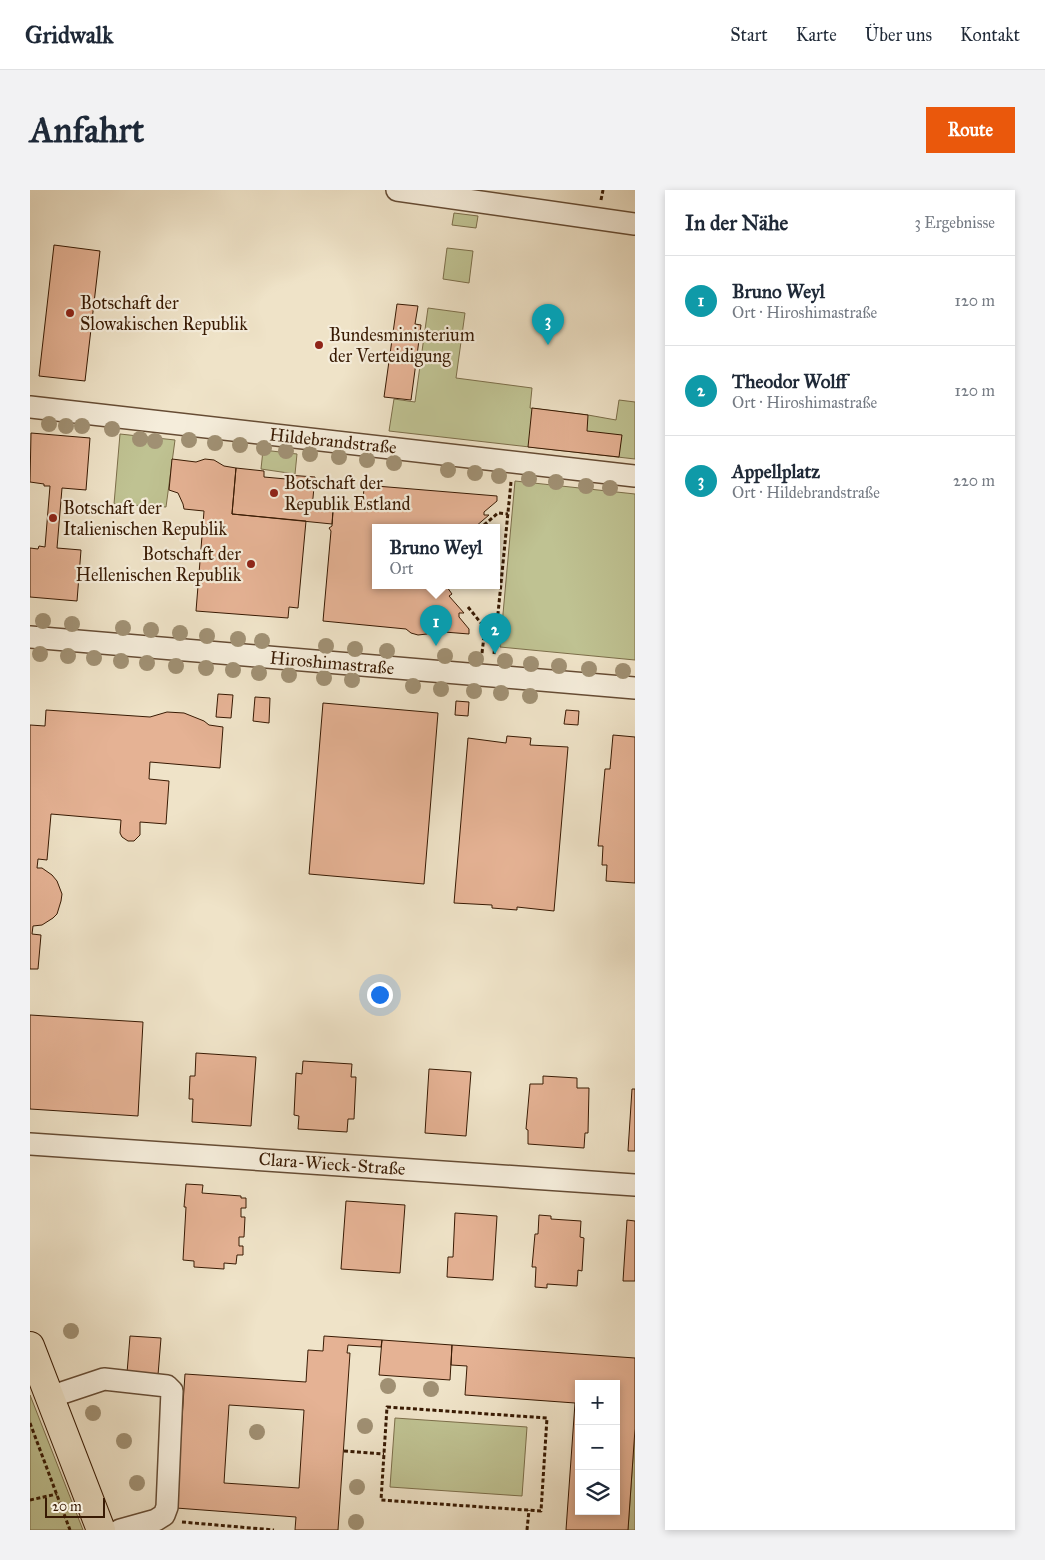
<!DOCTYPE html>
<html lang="de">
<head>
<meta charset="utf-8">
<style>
  body { margin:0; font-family:"IM FELL Great Primer",serif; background:#f2f2f3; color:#1f2937 }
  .controls { position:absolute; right:15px; bottom:15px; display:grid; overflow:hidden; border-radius:0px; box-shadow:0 2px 8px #0003 }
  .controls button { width:45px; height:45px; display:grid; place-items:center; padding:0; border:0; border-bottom:1px solid #e0e1e3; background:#fff; color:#1f2937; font:25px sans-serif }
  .scale { position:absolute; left:15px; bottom:12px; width:60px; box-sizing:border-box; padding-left:5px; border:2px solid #381a03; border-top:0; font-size:14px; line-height:18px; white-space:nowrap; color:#381a03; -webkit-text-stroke:4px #f5eddb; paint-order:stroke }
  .you { position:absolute; left:349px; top:804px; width:18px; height:18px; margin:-12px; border:4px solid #fff; border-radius:50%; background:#1a73e8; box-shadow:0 0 0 8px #1a73e833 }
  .badge { display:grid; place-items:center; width:32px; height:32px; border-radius:50%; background:#ea580c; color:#fff; font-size:16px; font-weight:700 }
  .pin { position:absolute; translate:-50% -41px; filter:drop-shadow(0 1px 2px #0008) }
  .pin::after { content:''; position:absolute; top:26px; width:18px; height:15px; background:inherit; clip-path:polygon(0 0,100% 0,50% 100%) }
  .popup { position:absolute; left:342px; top:334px; width:128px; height:65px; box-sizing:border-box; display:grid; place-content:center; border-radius:0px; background:#fff; filter:drop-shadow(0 1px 4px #0005); font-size:16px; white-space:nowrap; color:#747a83 }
  .popup b { font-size:19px; color:#1f2937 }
  .popup::after { content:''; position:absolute; left:50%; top:100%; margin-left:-10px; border:10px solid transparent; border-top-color:#fff }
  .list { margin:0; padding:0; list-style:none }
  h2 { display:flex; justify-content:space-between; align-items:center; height:65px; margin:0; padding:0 20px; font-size:21px }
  h2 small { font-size:16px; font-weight:400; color:#747a83 }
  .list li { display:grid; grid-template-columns:32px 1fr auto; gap:15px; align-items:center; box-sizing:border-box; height:90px; padding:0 20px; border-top:1px solid #e0e1e3 }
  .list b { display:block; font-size:19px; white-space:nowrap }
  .list p { margin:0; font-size:16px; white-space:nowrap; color:#747a83 }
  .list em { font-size:16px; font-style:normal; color:#747a83 }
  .icon { flex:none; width:28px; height:28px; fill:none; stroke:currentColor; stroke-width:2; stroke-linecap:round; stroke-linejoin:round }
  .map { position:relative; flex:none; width:605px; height:1340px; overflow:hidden; border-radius:0px }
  header { display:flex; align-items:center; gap:30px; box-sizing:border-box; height:70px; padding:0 25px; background:#fff; border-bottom:1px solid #e0e1e3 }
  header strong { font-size:24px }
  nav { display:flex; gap:28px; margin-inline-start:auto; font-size:18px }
  .intro { display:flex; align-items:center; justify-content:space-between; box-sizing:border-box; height:120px; padding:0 30px }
  h1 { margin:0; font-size:35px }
  .button { padding:12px 22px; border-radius:0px; background:#ea580c; color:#fff; font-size:18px; font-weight:700 }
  main { display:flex; gap:30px; padding:0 30px }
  aside { flex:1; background:#fff; border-radius:0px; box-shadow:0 2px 8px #0003 }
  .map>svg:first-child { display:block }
  .green { fill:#bfc292; stroke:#7c6e4a }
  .building { fill:#e5b294; stroke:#381a03; fill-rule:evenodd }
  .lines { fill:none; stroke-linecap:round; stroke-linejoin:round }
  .minor-casing { stroke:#664c34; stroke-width:24 }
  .major-casing { stroke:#381a03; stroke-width:30 }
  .path { stroke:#381a03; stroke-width:3; stroke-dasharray:4 2.5; stroke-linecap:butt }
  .minor { stroke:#f5eddb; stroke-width:21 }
  .major { stroke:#efe3c8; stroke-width:28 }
  .tree { fill:#a09073 }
  .poi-dot { fill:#8f2418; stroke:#f5eddb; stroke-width:2 }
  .labels { text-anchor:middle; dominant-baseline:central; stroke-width:4.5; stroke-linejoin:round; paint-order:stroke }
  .poi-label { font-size:18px; fill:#381a03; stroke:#f5eddb; text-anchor:start }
  .street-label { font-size:18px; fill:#381a03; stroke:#f5eddb }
</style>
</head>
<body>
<header>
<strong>Gridwalk</strong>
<nav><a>Start</a><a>Karte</a><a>Über uns</a><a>Kontakt</a></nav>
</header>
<div class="intro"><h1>Anfahrt</h1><a class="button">Route</a></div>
<main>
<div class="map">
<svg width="605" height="1340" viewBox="0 0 605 1340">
  <rect width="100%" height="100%" fill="#efe3c8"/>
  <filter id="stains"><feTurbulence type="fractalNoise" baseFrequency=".004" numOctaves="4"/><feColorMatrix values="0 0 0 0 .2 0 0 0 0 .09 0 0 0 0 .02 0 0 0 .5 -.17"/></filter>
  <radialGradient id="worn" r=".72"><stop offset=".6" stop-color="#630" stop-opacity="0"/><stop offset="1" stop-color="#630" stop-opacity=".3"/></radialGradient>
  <path class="green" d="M424 23 448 26 446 38 422 35Z
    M417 58 443 61 439 93 413 89Z
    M398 118 435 123 426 188 502 198 500 218 558 225 586 230 589 210 605 212V269L359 241 364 209 385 212Z
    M90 244 145 250 136 317 84 314Z
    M233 260 267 264 265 284 231 279Z
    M485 291 605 304V470L470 457Z
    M0 1205 53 1340H0Z
    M365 1228 497 1237 492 1306 360 1297Z
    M605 1239V1340H598Z"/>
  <path class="building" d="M24 55 70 61 55 191 9 186Z
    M367 114 388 116 385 134 391 135 381 210 354 207Z
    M502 218 558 225 557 241 592 245 589 267 498 257Z
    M1 243 60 248 56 300 32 298 27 358 51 360 47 411 0 407V358L8 359 9 356 15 357 20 296H14V294L0 292Z
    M142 269 166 272 175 269 184 270 194 276 206 278 202 324 276 331 268 418 259 417 258 428 166 421 174 321 154 319 153 314 148 303 139 300Z
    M206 278 234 281V287L256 289 257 285 285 287 282 318 303 320 302 334 202 324Z
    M334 295 467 306V311L454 322V325H459L445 337H346V395H419L417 397 422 404 419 406 434 423H429V427L439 439V444L402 441 397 444 388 445 381 443 376 439 293 431 301 341 299 338 302 336 303 321H308V319L327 320 328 313 333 314Z
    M188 504 203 505 201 528 186 527Z
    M225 507 240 508 239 533 223 531Z
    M426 511 439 512 438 526 425 525Z
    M293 513 408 523 394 694 279 684Z
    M16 520 120 527 137 522 154 523 174 531 179 535 193 537 190 578 120 572 119 589 139 591 136 634 110 632V645L104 651H98L92 647 90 643 91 630 21 624 17 670 8 669 7 678H12L22 685 27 691 32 704 31 711 27 724 23 728 12 735 3 736 2 744 11 745 8 779H0V535L15 536Z
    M536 520 549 521 548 535 534 534Z
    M583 545 605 547V693L576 691 577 675H572L573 656H568L575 579H580Z
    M477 546 501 548 500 555 538 557 524 721 487 717V720L462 718V715L424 713 438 548 476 553Z
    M0 825 113 832 108 926 0 919Z
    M166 863 226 867 221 936 162 932 163 909H159L160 886H165Z
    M273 871 322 874 321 887H326L324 929H318L317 942 268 939 269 926 264 925 266 883 272 884Z
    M399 879 441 882 436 946 395 943Z
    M513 886 547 888V898H559L558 943H555L554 958 498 954V940L496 939 500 894H513Z
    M602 899H605V961H598Z
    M156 994 173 995 172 1003 211 1006V1008H216V1018H211V1027H215L214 1047H209V1056H213V1065H207L206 1074 194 1073V1079L164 1077V1071L153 1070 156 1017H154Z
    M316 1011 375 1015 370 1083 311 1079Z
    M425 1023 467 1026 463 1090 417 1087 418 1067H423Z
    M509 1025 521 1026V1029L551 1031 550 1047 554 1048 552 1081 548 1080 547 1096 517 1094V1098L505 1097 506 1077H502L505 1044H508Z
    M597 1030 605 1031V1091H593Z
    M100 1146 131 1148 128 1185 97 1183Z
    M294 1146 352 1150 351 1157 318 1155 317 1163H320L308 1340H265L266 1327 146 1318 155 1184 276 1192 278 1160 293 1161ZM199 1215 274 1220 269 1298 194 1293Z
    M352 1150 422 1155 420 1190 349 1185Z
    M422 1155 605 1168V1239L598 1340H536L545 1213 435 1205 437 1176 421 1175ZM549 1194H586V1321H549Z"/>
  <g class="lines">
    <g class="minor-casing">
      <path id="minor" d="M367 0 605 34
        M0 217 605 286
        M0 447 605 498
        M0 954 605 995
        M20 1207 74 1189 137 1196 142 1201 137 1317 134 1325 126 1330 90 1340"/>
    </g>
    <g class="major-casing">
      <path id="major" d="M0 1156 71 1340"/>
    </g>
    <path class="path" d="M571 10 573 0
      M454 335 468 323 478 324
      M438 417 455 438
      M452 463 455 438H466
      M464 464 481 292
      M357 1217 517 1228 511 1321 351 1310Z
      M0 1233 40 1340
      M314 1261 354 1264
      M0 1310 27 1304
      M152 1332 244 1340
      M497 1340 499 1320"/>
    <use href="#minor" class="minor"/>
    <use href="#major" class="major"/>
  </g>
  <g class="tree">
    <circle cx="19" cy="234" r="8"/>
    <circle cx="36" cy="236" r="8"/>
    <circle cx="52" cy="236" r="8"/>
    <circle cx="82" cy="239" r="8"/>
    <circle cx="110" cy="249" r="8"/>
    <circle cx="159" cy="250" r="8"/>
    <circle cx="125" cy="251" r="8"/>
    <circle cx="185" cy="253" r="8"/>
    <circle cx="210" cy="255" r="8"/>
    <circle cx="234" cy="258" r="8"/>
    <circle cx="256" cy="261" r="8"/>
    <circle cx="280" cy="264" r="8"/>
    <circle cx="309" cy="267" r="8"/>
    <circle cx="337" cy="270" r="8"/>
    <circle cx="364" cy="273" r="8"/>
    <circle cx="418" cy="280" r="8"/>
    <circle cx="445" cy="283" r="8"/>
    <circle cx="469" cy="286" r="8"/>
    <circle cx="499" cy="289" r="8"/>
    <circle cx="526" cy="292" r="8"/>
    <circle cx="556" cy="296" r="8"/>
    <circle cx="580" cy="298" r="8"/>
    <circle cx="13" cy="431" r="8"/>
    <circle cx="42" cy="434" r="8"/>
    <circle cx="93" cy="438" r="8"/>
    <circle cx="121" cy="440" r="8"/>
    <circle cx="150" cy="443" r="8"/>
    <circle cx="177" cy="446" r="8"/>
    <circle cx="208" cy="449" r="8"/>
    <circle cx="232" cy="451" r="8"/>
    <circle cx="296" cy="456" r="8"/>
    <circle cx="325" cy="459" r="8"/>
    <circle cx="357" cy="461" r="8"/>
    <circle cx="10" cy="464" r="8"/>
    <circle cx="38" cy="466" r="8"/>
    <circle cx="415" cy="466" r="8"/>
    <circle cx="64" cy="468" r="8"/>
    <circle cx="446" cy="469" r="8"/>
    <circle cx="91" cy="471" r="8"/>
    <circle cx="475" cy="471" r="8"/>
    <circle cx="117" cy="473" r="8"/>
    <circle cx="501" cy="474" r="8"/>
    <circle cx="146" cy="476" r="8"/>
    <circle cx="529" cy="476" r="8"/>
    <circle cx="176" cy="478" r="8"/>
    <circle cx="559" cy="479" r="8"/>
    <circle cx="203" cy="480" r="8"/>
    <circle cx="593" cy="481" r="8"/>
    <circle cx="229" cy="483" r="8"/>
    <circle cx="259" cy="485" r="8"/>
    <circle cx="294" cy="488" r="8"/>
    <circle cx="322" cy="490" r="8"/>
    <circle cx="383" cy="496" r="8"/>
    <circle cx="411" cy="499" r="8"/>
    <circle cx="444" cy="501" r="8"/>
    <circle cx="471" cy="503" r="8"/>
    <circle cx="500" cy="506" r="8"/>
    <circle cx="41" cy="1141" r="8"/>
    <circle cx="358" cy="1196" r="8"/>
    <circle cx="401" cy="1199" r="8"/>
    <circle cx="63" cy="1223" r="8"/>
    <circle cx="335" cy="1236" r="8"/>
    <circle cx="227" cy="1242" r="8"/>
    <circle cx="94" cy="1251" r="8"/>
    <circle cx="107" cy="1293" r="8"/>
    <circle cx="327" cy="1297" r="8"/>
    <circle cx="326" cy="1332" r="8"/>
  </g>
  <g class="poi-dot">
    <circle cx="40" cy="123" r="5"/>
    <circle cx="289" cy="155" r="5"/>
    <circle cx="244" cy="303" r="5"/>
    <circle cx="23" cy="328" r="5"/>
    <circle cx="221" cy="374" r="5"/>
  </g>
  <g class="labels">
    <g class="poi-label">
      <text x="50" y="113">Botschaft der<tspan x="50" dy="21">Slowakischen Republik</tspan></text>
      <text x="299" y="145">Bundesministerium<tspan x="299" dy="21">der Verteidigung</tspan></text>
      <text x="254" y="293">Botschaft der<tspan x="254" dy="21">Republik Estland</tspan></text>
      <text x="33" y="318">Botschaft der<tspan x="33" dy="21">Italienischen Republik</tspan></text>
      <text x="211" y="364" text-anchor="end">Botschaft der<tspan x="211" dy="21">Hellenischen Republik</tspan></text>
    </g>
    <g class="street-label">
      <text transform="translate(303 251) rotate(6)">Hildebrandstraße</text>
      <text transform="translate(302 473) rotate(5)">Hiroshimastraße</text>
      <text transform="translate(302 974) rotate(4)">Clara-Wieck-Straße</text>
    </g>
  </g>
  <rect width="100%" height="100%" filter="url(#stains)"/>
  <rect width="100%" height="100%" fill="url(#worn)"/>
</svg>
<div class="controls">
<button>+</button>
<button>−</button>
<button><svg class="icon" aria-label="layers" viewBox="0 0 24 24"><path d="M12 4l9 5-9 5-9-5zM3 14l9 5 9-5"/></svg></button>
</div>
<div class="scale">20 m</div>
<div class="you"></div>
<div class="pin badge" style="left:406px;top:456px;background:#0f9aa8">1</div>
<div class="popup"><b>Bruno Weyl</b>Ort</div>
<div class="pin badge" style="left:465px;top:464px;background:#0f9aa8">2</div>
<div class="pin badge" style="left:518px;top:155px;background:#0f9aa8">3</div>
</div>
<aside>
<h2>In der Nähe<small>3 Ergebnisse</small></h2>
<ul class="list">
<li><span class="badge" style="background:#0f9aa8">1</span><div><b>Bruno Weyl</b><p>Ort · Hiroshimastraße</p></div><em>120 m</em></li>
<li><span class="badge" style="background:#0f9aa8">2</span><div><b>Theodor Wolff</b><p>Ort · Hiroshimastraße</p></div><em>120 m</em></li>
<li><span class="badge" style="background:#0f9aa8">3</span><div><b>Appellplatz</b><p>Ort · Hildebrandstraße</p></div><em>220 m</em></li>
</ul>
</aside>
</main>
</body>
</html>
